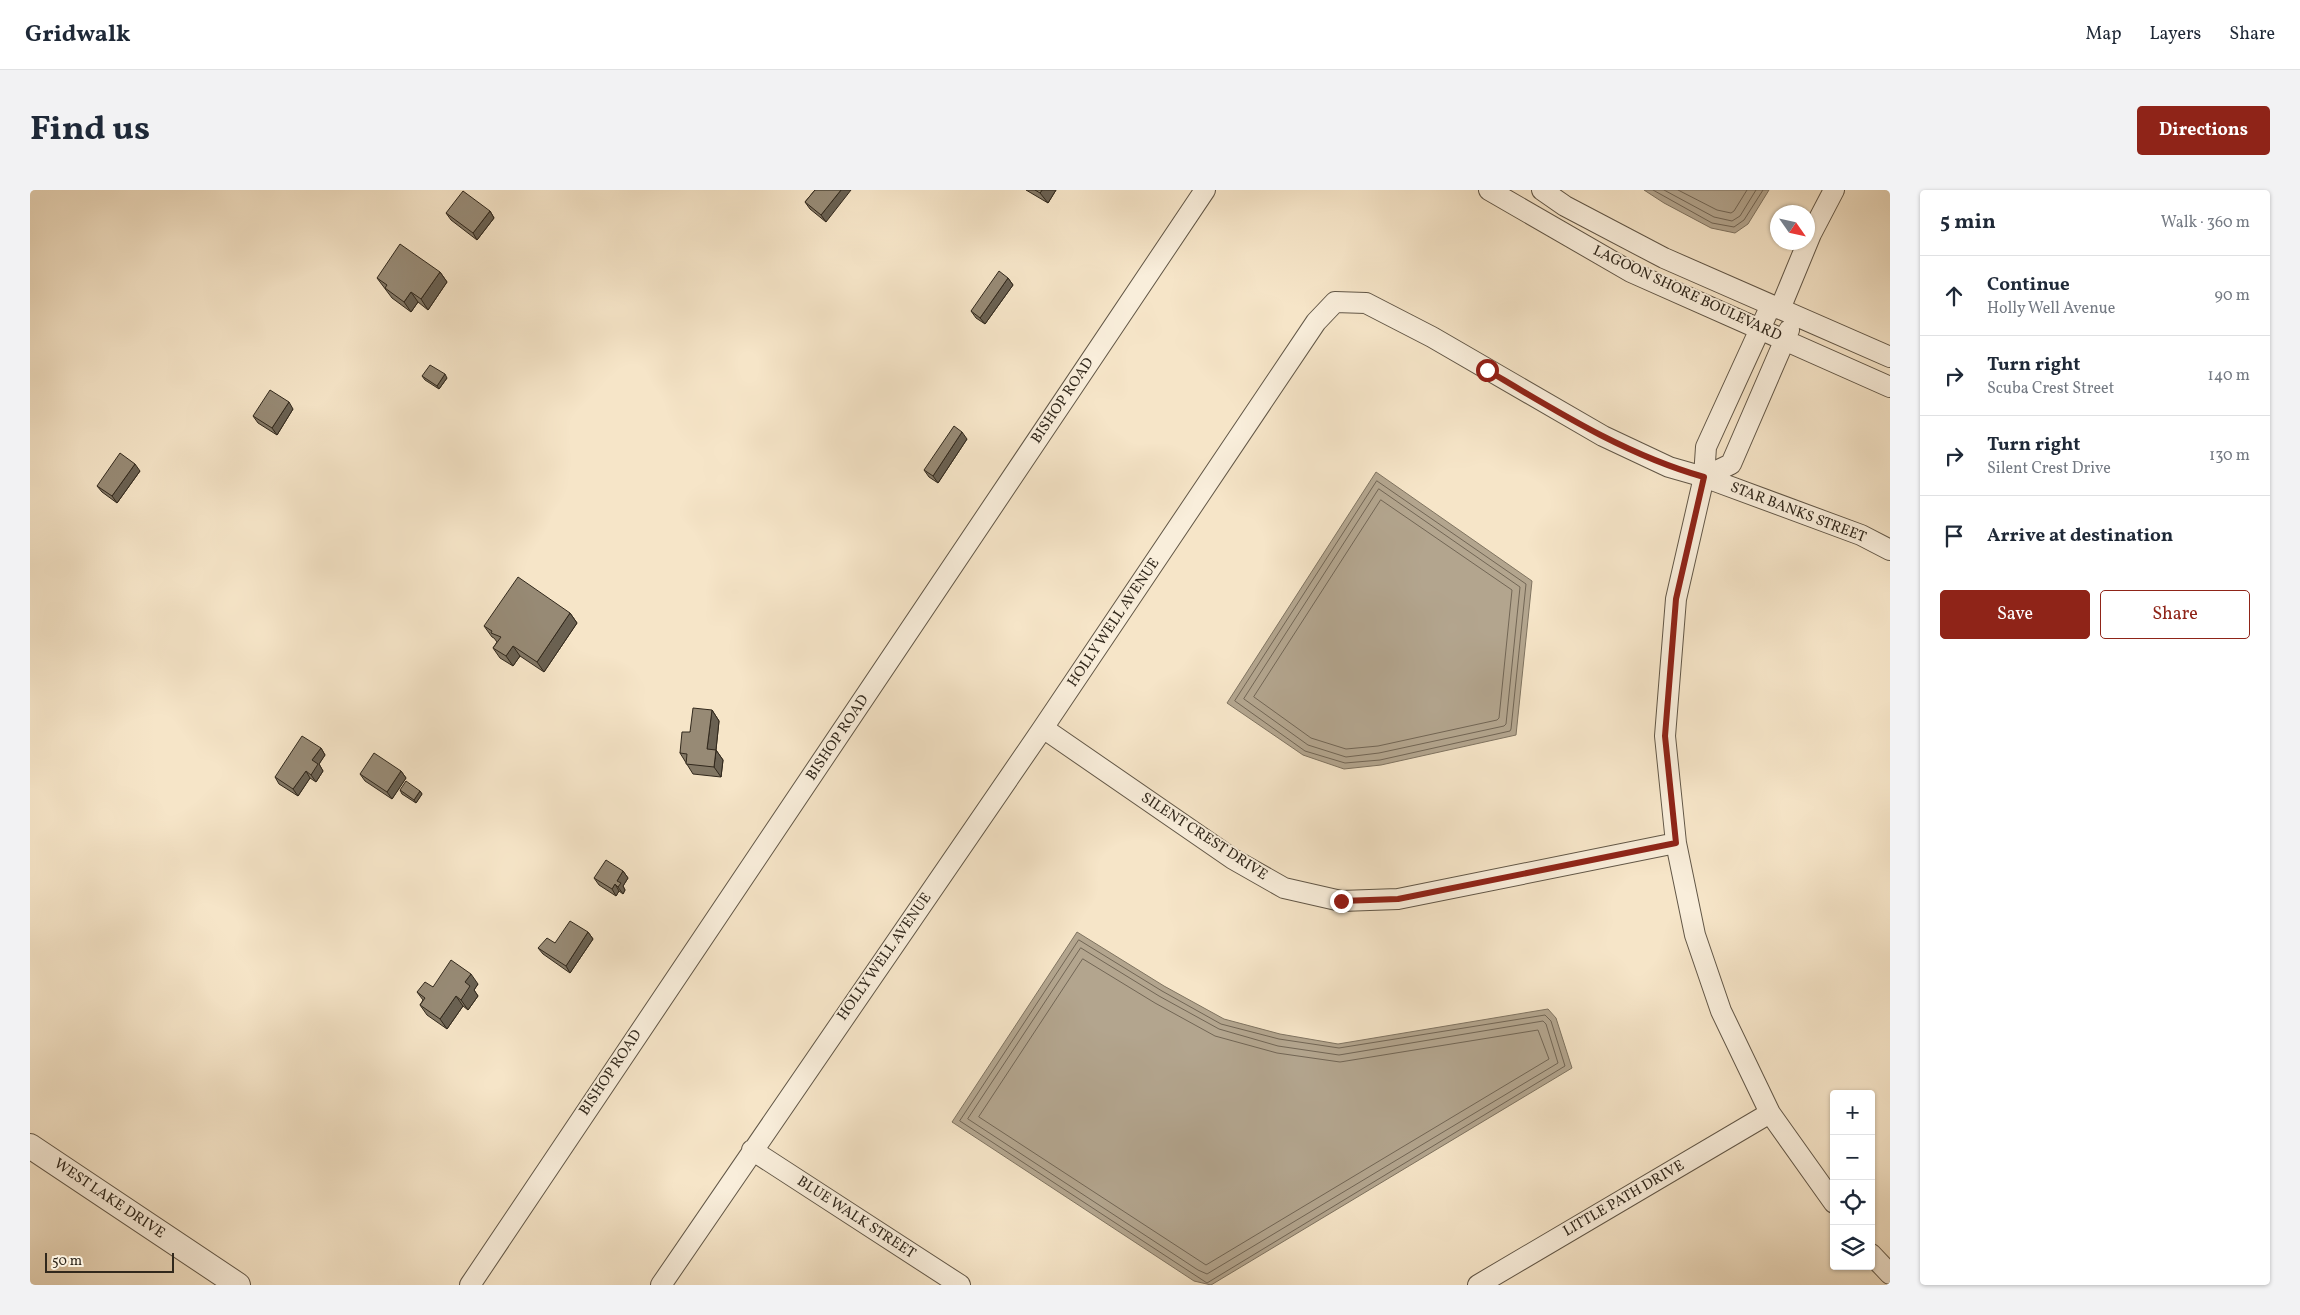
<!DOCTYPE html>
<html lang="en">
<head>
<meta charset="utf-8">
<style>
  body { margin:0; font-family:Vollkorn,serif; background:#f2f2f3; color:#1f2937 }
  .controls { position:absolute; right:15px; bottom:15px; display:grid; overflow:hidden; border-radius:5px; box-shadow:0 1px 4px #0004 }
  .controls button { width:45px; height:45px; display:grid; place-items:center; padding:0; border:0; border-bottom:1px solid #e0e1e3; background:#fff; color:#1f2937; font:25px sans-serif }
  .compass { position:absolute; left:1740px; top:15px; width:45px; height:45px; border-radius:50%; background:#fff; box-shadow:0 1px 4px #0004; rotate:124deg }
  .scale { position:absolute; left:15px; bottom:12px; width:129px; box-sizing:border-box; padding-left:5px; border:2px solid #31281c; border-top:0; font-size:14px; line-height:18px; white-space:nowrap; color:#31281c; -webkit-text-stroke:4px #f9eedb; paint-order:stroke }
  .stop { position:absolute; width:15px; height:15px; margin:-11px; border:4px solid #8f2418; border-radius:50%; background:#fff }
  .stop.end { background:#8f2418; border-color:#fff; box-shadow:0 1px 5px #0008 }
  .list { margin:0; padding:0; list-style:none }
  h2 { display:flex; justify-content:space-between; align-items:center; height:65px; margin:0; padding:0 20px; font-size:21px }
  h2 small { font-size:16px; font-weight:400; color:#747a83 }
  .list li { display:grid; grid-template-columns:32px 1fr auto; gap:15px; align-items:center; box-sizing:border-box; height:80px; padding:0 20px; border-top:1px solid #e0e1e3 }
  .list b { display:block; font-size:19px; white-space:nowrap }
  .list p { margin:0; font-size:16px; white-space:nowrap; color:#747a83 }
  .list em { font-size:16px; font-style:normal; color:#747a83 }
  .actions { display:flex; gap:10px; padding:15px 20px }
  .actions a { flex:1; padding:11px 0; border:1px solid #8f2418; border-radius:5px; text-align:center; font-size:18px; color:#8f2418 }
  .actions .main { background:#8f2418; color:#fff }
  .icon { flex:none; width:28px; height:28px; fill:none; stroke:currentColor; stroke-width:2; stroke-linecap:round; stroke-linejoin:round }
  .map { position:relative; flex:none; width:1860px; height:1095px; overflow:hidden; border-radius:5px }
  header { display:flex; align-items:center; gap:30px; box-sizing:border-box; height:70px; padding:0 25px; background:#fff; border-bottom:1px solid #e0e1e3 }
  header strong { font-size:24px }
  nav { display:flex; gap:28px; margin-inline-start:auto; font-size:18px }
  .intro { display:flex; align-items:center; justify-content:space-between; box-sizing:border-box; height:120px; padding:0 30px }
  h1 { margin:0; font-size:35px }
  .button { padding:12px 22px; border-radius:5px; background:#8f2418; color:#fff; font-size:18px; font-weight:700 }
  main { display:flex; gap:30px; padding:0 30px }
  aside { flex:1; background:#fff; border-radius:5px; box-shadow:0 1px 4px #0004 }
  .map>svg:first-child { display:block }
  .water { fill:#b3a58e; stroke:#7f7360 }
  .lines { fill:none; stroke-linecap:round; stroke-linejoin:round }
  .shore { stroke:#726655; stroke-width:1 }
  .minor-casing { stroke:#625747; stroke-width:22 }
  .tertiary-casing { stroke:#625747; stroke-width:26 }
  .minor { stroke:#f9eedb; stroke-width:20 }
  .tertiary { stroke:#f9eedb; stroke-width:24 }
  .wall { fill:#827765; stroke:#31281c }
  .shaded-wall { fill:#6a6152; stroke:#31281c }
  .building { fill:#978a75; stroke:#31281c }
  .route { stroke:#8f2418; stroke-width:6 }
  .labels { text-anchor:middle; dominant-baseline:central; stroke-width:4; stroke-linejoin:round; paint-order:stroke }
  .street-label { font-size:15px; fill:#31281c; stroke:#f9eedb }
</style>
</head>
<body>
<header>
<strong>Gridwalk</strong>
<nav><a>Map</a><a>Layers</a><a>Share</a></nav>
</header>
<div class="intro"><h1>Find us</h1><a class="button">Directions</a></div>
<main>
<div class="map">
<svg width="1860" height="1095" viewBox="0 0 1860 1095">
  <rect width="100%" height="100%" fill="#f6e5c8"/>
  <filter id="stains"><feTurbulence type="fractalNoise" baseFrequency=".004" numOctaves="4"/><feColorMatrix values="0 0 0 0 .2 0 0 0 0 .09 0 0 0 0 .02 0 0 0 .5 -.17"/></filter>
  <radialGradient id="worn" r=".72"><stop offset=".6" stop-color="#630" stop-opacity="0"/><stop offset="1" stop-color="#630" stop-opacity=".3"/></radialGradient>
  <path class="water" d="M1614 0H1739L1718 34 1705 43 1681 38 1634 13Z
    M1346 282 1502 391 1486 545 1351 575 1314 579 1273 565 1197 513Z
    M1047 742 1134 796 1194 829 1250 844 1308 854 1518 819 1526 828 1542 878 1181 1095 1164 1091 922 932Z"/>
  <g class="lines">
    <path class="shore" d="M1623 0 1682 33 1704 37 1714 30 1733 0
      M1634 0 1684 27 1702 31 1710 26 1726 0
      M1648 0 1687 20 1701 23 1704 21 1717 0
      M1347 291 1496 394 1481 539 1480 541 1350 570 1315 573 1275 561 1205 511Z
      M1349 299 1490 397 1476 534 1474 536 1349 563 1316 567 1278 555 1214 509Z
      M1351 310 1482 400 1469 528 1467 530 1348 556 1316 559 1281 548 1224 507Z
      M1049 750 1132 801 1191 834 1249 849 1309 858 1515 825 1521 831 1535 876 1177 1093 930 931Z
      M1051 758 1129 806 1189 839 1248 856 1309 865 1513 831 1516 834 1528 873 1177 1084 1168 1080 938 929Z
      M1053 769 1125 813 1185 846 1247 863 1310 872 1508 840 1519 869 1176 1075 949 927Z"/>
    <g class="minor-casing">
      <path id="minor" d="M1459 0 1601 82 1860 197
        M1512 0 1535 16 1634 68 1860 167
        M1741 115 1676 257 1674 287 1646 409 1635 546 1646 653 1665 745 1691 821 1740 923 1804 1013
        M1750 119 1781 44 1804 0
        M1674 287 1701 274 1759 140
        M1013 538 1203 669 1254 698 1311 711 1368 709 1646 653
        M722 960 930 1095
        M1841 1064 1860 1084
        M440 1095 1175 0
        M631 1095 1013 538 1286 132 1305 112 1336 113 1402 147 1573 246 1639 277 1674 287 1831 345 1860 360
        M1448 1095 1740 923"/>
    </g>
    <g class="tertiary-casing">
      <path id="tertiary" d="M0 956 208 1095"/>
    </g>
    <use href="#minor" class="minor"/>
    <use href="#tertiary" class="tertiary"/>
  </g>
  <path class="wall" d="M785 0 796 32 780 19 775 12Z
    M996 0H1026L1018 13Z
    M460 21 464 28 447 50 421 30 416 23Z
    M410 82 417 92 398 120 388 112 381 122 362 108 347 88Z
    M978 88 983 95 955 134 946 128 941 121Z
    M392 186 417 188 409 199 395 190Z
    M263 219 247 245 228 233 223 226Z
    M937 249 908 293 899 287 894 280Z
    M110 281 87 313 72 302 67 296Z
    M540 423 547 433 514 482 490 466 483 476 470 468 463 458 467 452 464 448 462 447 454 436Z
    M682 520 689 531 686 560 693 570 691 587 663 584 650 563 660 542Z
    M291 558 295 565 289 574 293 581 286 592 280 588 268 606 249 594 245 587Z
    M371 581 376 588 362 609 335 591 330 584Z
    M370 600 390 601 392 604 386 613 372 604Z
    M593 681 598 688 593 696 595 700 593 704 589 701 586 706 569 695 564 688Z
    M558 742 563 749 540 783 513 764 508 758 525 753Z
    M448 794 444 800 448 806 438 820 433 816 417 839 397 825 390 815 393 810 387 802 403 797Z"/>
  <path class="shaded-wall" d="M811 0H821L796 32 791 25Z
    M1012 0H1026L1018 13 1010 3Z
    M460 21 464 28 447 50 443 43Z
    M410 82 417 92 398 120 391 109Z
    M978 88 983 95 955 134 950 128Z
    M381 102 388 112 381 122 374 112Z
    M415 184 417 188 409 199 407 196Z
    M259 212 263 219 247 245 242 238Z
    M932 242 937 249 908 293 903 286Z
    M105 274 110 281 87 313 82 306Z
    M540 423 547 433 514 482 507 472Z
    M483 456 490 466 483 476 476 466Z
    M682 520 689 531 685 569 677 559Z
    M291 558 295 565 289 574 293 581 286 592 281 585 282 570Z
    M686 560 693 570 691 587 684 577Z
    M276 581 280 588 268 606 263 599Z
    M371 581 376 588 362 609 357 602Z
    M390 601 392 604 386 613 384 610Z
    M593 681 598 688 593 696 595 700 593 704 588 697 587 691Z
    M585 694 589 701 586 706 582 699Z
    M558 742 563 749 540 783 536 776Z
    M441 784 448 794 444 800 448 806 438 820 431 810 435 792Z
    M426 806 433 816 417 839 410 829Z"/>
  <path class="building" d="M785 0H811L791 25 775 12Z
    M1005 0H1012L1010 3Z
    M433 1 460 21 443 43 416 23Z
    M370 54 410 82 391 109 381 102 374 112 355 98 357 95 347 88Z
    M969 81 978 88 950 128 941 121Z
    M400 175 415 184 407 196 392 186Z
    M240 200 259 212 242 238 223 226Z
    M924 236 932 242 903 286 894 280Z
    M90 263 105 274 82 306 67 296Z
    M488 387 540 423 507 472 483 456 476 466 463 458 471 447 461 443 462 441 454 436Z
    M663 518 682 520 677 559 686 560 684 577 656 574 657 564 650 563 652 542H660Z
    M272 546 291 558 282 570 288 574 281 585 276 581 263 599 245 587Z
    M344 563 371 581 357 602 330 584Z
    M376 591 390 601 384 610 370 600Z
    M576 670 593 681 587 691 591 693 588 697 585 694 582 699 564 688Z
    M540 731 558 742 536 776 508 758 517 748 525 753Z
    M421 770 441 784 435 792 440 796 431 810 426 806 410 829 390 815 395 808 387 802 395 792 403 797Z"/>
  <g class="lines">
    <path class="route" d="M1311 711 1368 709 1646 653 1635 546 1646 409 1674 287C1596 265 1526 221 1457 180"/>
  </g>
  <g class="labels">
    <g class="street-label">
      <text transform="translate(1657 104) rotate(25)">LAGOON SHORE BOULEVARD</text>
      <text transform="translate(1033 211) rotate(-56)">BISHOP ROAD</text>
      <text transform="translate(1768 323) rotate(21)">STAR BANKS STREET</text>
      <text transform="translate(1084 433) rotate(-56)">HOLLY WELL AVENUE</text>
      <text transform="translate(808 548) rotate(-56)">BISHOP ROAD</text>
      <text transform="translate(1174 647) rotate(33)">SILENT CREST DRIVE</text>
      <text transform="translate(855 767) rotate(-55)">HOLLY WELL AVENUE</text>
      <text transform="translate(581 883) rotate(-56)">BISHOP ROAD</text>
      <text transform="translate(79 1009) rotate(34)">WEST LAKE DRIVE</text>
      <text transform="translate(1594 1009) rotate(-30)">LITTLE PATH DRIVE</text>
      <text transform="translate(826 1028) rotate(33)">BLUE WALK STREET</text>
    </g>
  </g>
  <rect width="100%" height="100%" filter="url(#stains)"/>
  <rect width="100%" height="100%" fill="url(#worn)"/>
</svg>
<div class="controls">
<button>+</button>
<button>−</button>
<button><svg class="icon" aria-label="locate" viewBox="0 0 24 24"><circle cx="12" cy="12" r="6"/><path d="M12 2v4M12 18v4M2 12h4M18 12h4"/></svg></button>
<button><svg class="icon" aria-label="layers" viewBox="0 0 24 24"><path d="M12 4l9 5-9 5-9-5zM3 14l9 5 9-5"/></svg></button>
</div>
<svg class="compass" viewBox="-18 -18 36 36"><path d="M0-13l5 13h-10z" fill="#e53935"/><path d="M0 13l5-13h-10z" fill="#747a83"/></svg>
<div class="scale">50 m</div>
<div class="stop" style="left:1457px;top:180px"></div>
<div class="stop end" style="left:1311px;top:711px"></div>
</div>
<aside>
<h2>5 min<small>Walk · 360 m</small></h2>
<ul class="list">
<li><svg class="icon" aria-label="ahead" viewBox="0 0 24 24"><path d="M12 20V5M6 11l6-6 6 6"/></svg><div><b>Continue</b><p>Holly Well Avenue</p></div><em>90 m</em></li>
<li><svg class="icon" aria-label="right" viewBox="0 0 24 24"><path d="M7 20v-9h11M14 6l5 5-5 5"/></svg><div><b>Turn right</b><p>Scuba Crest Street</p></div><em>140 m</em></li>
<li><svg class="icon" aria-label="right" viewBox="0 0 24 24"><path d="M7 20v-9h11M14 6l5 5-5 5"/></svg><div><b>Turn right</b><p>Silent Crest Drive</p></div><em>130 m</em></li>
<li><svg class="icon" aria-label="arrive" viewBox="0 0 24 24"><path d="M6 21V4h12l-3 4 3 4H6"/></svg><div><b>Arrive at destination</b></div></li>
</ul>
<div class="actions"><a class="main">Save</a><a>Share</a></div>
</aside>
</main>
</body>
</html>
